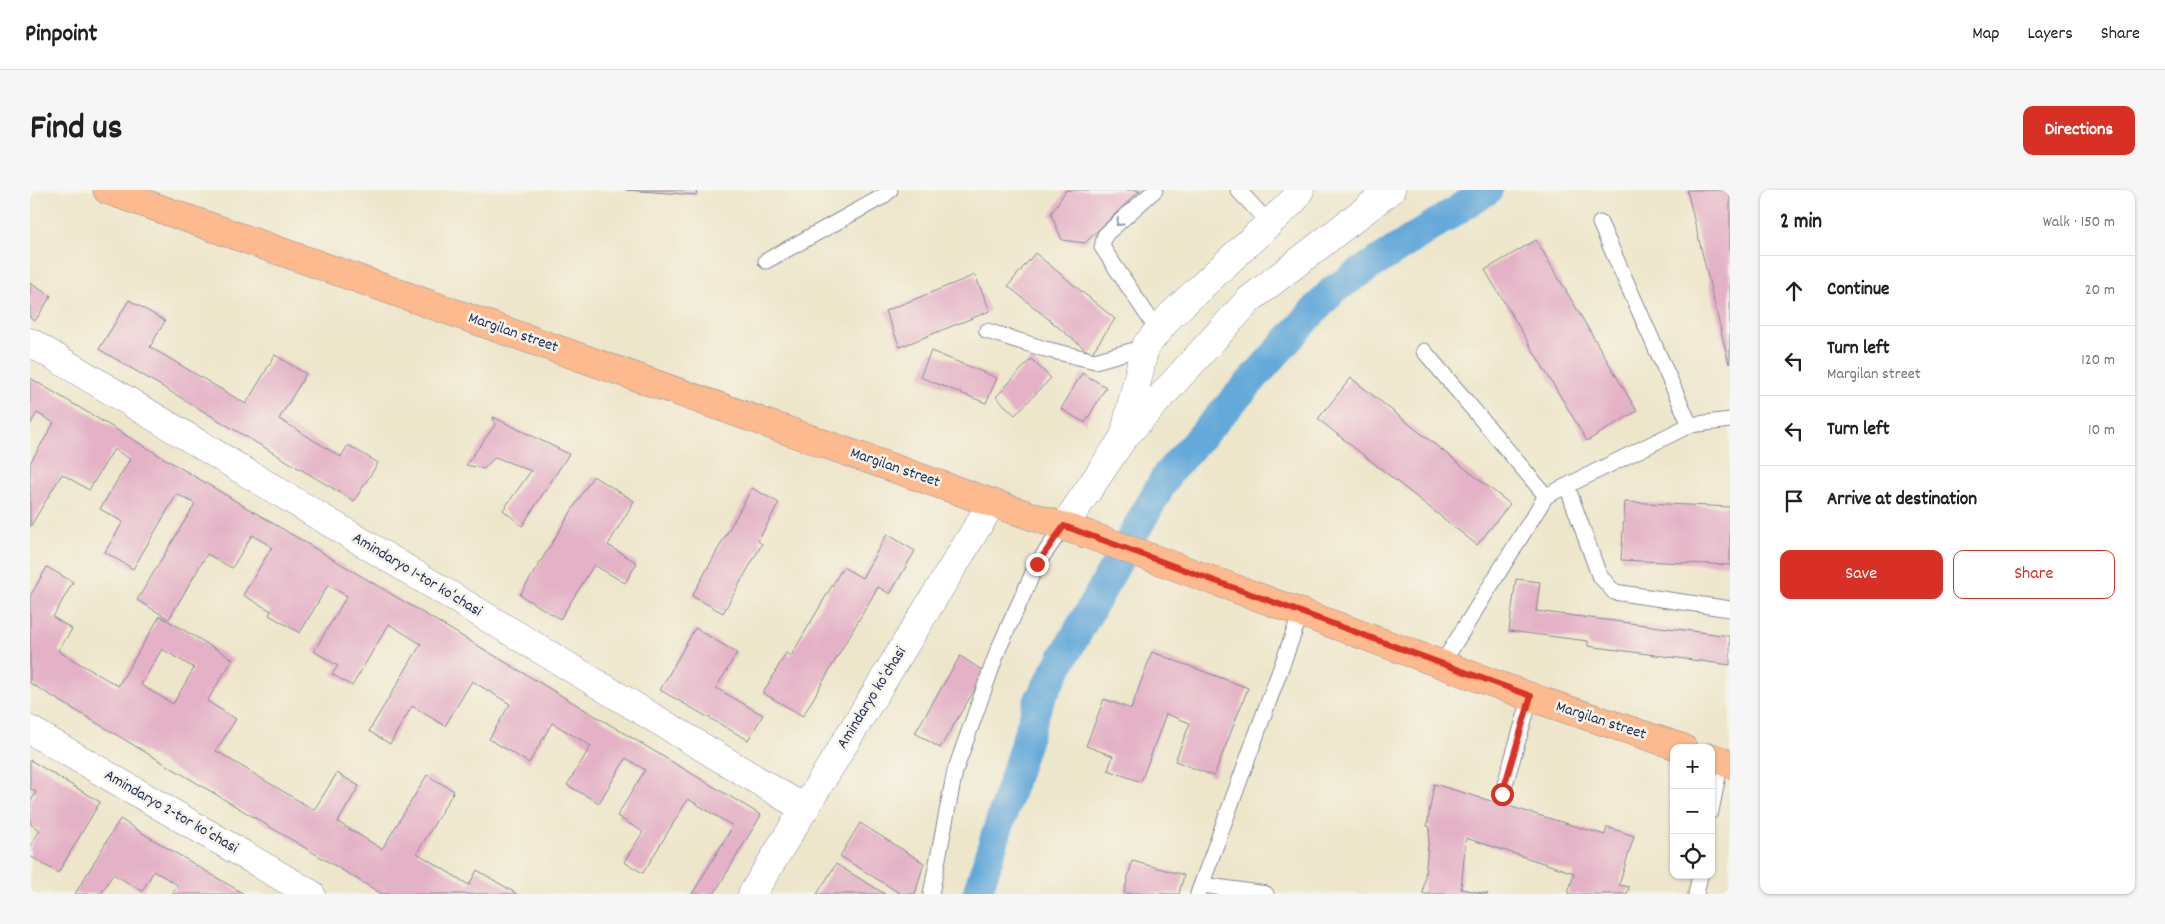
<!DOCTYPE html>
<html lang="en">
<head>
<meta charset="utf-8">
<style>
  body { margin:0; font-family:Dekko,sans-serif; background:#f6f6f6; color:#202124 }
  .controls { position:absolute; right:15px; bottom:15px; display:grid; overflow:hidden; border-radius:10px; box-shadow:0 1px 4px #0004 }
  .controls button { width:45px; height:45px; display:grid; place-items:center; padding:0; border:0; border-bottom:1px solid #e0e0e0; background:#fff; color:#202124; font:25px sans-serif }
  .stop { position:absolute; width:15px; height:15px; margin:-11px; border:4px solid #d93025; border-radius:50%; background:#fff }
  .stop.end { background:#d93025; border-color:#fff; box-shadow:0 1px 5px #0008 }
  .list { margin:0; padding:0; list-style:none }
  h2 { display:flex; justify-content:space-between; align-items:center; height:65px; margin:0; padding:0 20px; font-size:21px }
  h2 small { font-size:16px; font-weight:400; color:#757577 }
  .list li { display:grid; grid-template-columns:32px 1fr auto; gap:15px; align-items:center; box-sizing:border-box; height:70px; padding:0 20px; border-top:1px solid #e0e0e0 }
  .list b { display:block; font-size:19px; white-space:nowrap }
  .list p { margin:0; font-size:16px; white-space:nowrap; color:#757577 }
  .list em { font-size:16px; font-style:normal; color:#757577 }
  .actions { display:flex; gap:10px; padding:15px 20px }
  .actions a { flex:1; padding:11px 0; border:1px solid #d93025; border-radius:10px; text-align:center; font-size:18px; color:#d93025 }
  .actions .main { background:#d93025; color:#fff }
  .icon { flex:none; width:28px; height:28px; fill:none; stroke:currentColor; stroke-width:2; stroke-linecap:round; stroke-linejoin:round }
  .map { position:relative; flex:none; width:1700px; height:704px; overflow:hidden; border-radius:10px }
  header { display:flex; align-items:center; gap:30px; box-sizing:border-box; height:70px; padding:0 25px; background:#fff; border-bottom:1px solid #e0e0e0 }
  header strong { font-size:24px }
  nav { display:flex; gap:28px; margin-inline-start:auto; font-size:18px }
  .intro { display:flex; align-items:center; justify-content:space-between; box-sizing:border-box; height:120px; padding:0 30px }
  h1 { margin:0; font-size:35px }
  .button { padding:12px 22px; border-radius:10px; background:#d93025; color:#fff; font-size:18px; font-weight:700 }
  main { display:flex; gap:30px; padding:0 30px }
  aside { flex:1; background:#fff; border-radius:10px; box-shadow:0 1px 4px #0004 }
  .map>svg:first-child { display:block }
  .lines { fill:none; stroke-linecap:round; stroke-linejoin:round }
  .canal { stroke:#63a9d9; stroke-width:30 }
  .building { fill:#e4b1c6; fill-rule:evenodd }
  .lane-casing { stroke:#848a94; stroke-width:17 }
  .street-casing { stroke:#848a94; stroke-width:29 }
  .primary-casing { stroke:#848a94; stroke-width:29 }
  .lane { stroke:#fff; stroke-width:15 }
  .street { stroke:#fff; stroke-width:28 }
  .primary { stroke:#fcba8e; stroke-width:28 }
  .oneway { stroke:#8d97ae }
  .route { stroke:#d93025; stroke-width:6 }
  .labels { text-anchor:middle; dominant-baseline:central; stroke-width:5; stroke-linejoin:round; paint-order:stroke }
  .street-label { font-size:16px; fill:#1b2f5e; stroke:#f7f3e8 }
</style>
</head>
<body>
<header>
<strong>Pinpoint</strong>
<nav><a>Map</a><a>Layers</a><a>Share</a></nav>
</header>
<div class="intro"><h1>Find us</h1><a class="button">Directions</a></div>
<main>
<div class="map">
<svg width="1700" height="704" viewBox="0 0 1700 704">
  <rect width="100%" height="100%" fill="#f7f3e8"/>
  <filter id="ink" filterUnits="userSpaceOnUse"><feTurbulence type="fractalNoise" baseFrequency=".02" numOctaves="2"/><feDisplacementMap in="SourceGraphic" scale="10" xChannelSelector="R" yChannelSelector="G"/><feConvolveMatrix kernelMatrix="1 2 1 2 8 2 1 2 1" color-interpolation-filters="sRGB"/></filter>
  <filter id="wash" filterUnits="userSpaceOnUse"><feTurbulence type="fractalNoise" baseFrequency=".0096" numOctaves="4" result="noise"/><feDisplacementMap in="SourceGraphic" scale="20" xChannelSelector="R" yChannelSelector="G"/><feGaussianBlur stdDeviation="1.12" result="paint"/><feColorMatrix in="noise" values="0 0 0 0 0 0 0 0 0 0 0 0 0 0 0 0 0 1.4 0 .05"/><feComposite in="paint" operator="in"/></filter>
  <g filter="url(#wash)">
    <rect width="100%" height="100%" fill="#eee6cb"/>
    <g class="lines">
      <path class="canal" d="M947 704 1009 510 1138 283 1303 100 1458 0"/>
    </g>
    <g id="blocks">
      <path class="building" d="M596 0H667L666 5Z
        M1036 0H1110L1055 53 1032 50 1021 24Z
        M1657 0H1700V173L1699 174Z
        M1506 50 1607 221 1557 251 1455 80Z
        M1005 63 1085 129 1061 164 978 96Z
        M945 85 960 121 870 157 855 121Z
        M0 93 21 106 5 131 0 128Z
        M99 110 135 131 120 157 216 214 245 165 276 184 249 229 311 267 318 255 348 273 324 311 69 159Z
        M901 161 967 188 956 213 890 187Z
        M1001 169 1021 188 985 225 966 207Z
        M1052 183 1076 197 1055 233 1031 219Z
        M0 188 731 625 684 704H662L703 636 658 609 613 683 594 672 613 642 587 626 615 580 596 568 569 613 537 595 561 556 522 533 499 573 459 549 480 514 442 491 415 536 382 516 360 554 339 541 391 454 359 434 322 496 302 484 308 476 284 461 317 406 298 395 270 443 239 425 241 421 213 405 242 357 222 345 202 378 177 364 139 429 107 410 165 314 147 304 103 379 75 362 93 332 70 319 100 269 84 259 59 300 32 284 0 337V273L24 233 7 223 0 235Z
        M1321 188 1480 314 1447 355 1288 229Z
        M463 227 539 264 492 336 473 320 501 281 465 267 454 279 436 275 465 235Z
        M563 286 604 311 578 355 607 373 595 393 564 375 530 429 490 405Z
        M722 298 749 313 728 351 732 354 693 423 662 406Z
        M1595 312 1700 317V375L1591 370Z
        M857 344 885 361 860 404 848 397 773 526 733 503 756 463 761 466 813 377 832 388Z
        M17 377 43 392 23 427 42 439 28 461 88 496 130 426 203 469 177 511 206 529 186 561 284 620 307 583 329 596 308 632 352 659 397 585 424 601 387 663 439 695 447 680 487 704H352L0 493V406ZM132 459 164 478 143 514 111 495Z
        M1486 389 1510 392 1506 421 1700 446V475L1558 456V451L1479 441Z
        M665 438 707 463 686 498 733 525 718 550 630 500Z
        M1122 462 1218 498 1184 586 1145 571 1160 533 1136 524 1111 592 1078 580 1083 566 1056 556 1074 509 1101 519Z
        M930 466 955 482 910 558 885 543Z
        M0 570 70 612 28 683 0 666V656L10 640 0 634V613L6 602 0 598Z
        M1404 594 1575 645 1577 637 1604 646 1589 695 1599 697 1597 704H1538L1544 683 1436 648 1431 699 1458 704H1393L1400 637 1397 636Z
        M90 629 109 641 214 704H142L148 695 124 681 112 701 83 684 71 704H45Z
        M830 633 894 673 885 704H871L810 666Z
        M1102 671 1154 685 1149 704 1094 703Z
        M806 674 855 704H787Z"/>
    </g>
  </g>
  <g filter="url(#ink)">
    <use href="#blocks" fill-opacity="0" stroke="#848a94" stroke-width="1"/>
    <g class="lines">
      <g class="lane-casing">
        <path id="lane" d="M1125 0 1075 45 1072 57 1128 141
          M1208 0 1239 33
          M1570 33 1660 235
          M736 71 852 7 860 0
          M957 141 1015 159 1065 171 1115 157
          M1394 161 1516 306
          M1537 296 1569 385 1584 402 1700 419
          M1412 474 1516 306 1660 235 1700 230
          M1472 604 1501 506
          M1681 621 1691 570
          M1172 695 1236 704
          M901 704 925 581 968 460 1007 374 1034 336
          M1168 704 1271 423
          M1666 704 1670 685"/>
      </g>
      <g class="street-casing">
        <path id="street" d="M0 152 775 619
          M1095 246 1219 110 1361 0
          M1034 336 1094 247 1115 157 1140 126 1264 10 1270 0
          M0 540 281 704
          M722 704 962 313"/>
      </g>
      <g class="primary-casing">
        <path id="primary" d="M77 0 962 313 1059 345 1512 511 1653 558
          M1681 567 1700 574"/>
      </g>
      <use href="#lane" class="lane"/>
      <use href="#street" class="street"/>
      <use href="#primary" class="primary"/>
    </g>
    <defs><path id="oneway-chevron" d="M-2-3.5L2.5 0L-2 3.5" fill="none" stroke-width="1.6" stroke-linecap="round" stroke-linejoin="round" transform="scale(1.25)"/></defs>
    <use class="oneway" href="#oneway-chevron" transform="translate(1089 33) rotate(138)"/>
  </g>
  <g class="lines" filter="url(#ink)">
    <path class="route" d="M1007 374 1034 336 1501 506 1472 604"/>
  </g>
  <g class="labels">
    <g class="street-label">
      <text transform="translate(483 143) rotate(19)">Margilan street</text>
      <text transform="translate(865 278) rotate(19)">Margilan street</text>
      <text transform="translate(387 385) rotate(31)">Amindaryo 1-tor koʻchasi</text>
      <text transform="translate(842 508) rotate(-58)">Amindaryo koʻchasi</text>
      <text transform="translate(1571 531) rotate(18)">Margilan street</text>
      <text transform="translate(141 622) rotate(30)">Amindaryo 2-tor koʻchasi</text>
    </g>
  </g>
</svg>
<div class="controls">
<button>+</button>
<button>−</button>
<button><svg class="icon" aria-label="locate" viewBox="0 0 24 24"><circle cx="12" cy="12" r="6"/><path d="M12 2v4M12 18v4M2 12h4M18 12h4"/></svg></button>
</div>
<div class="stop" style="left:1472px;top:604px"></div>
<div class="stop end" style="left:1007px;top:374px"></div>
</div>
<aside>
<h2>2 min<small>Walk · 150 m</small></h2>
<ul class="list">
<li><svg class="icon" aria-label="ahead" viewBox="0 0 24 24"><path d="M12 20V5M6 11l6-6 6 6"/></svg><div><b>Continue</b></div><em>20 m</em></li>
<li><svg class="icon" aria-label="left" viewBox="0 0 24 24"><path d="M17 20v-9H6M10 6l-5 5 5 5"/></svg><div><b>Turn left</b><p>Margilan street</p></div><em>120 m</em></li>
<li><svg class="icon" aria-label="left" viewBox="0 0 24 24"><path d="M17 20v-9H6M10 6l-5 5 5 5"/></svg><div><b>Turn left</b></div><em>10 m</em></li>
<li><svg class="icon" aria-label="arrive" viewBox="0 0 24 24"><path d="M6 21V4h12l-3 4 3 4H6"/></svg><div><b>Arrive at destination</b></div></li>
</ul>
<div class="actions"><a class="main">Save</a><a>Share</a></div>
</aside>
</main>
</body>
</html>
